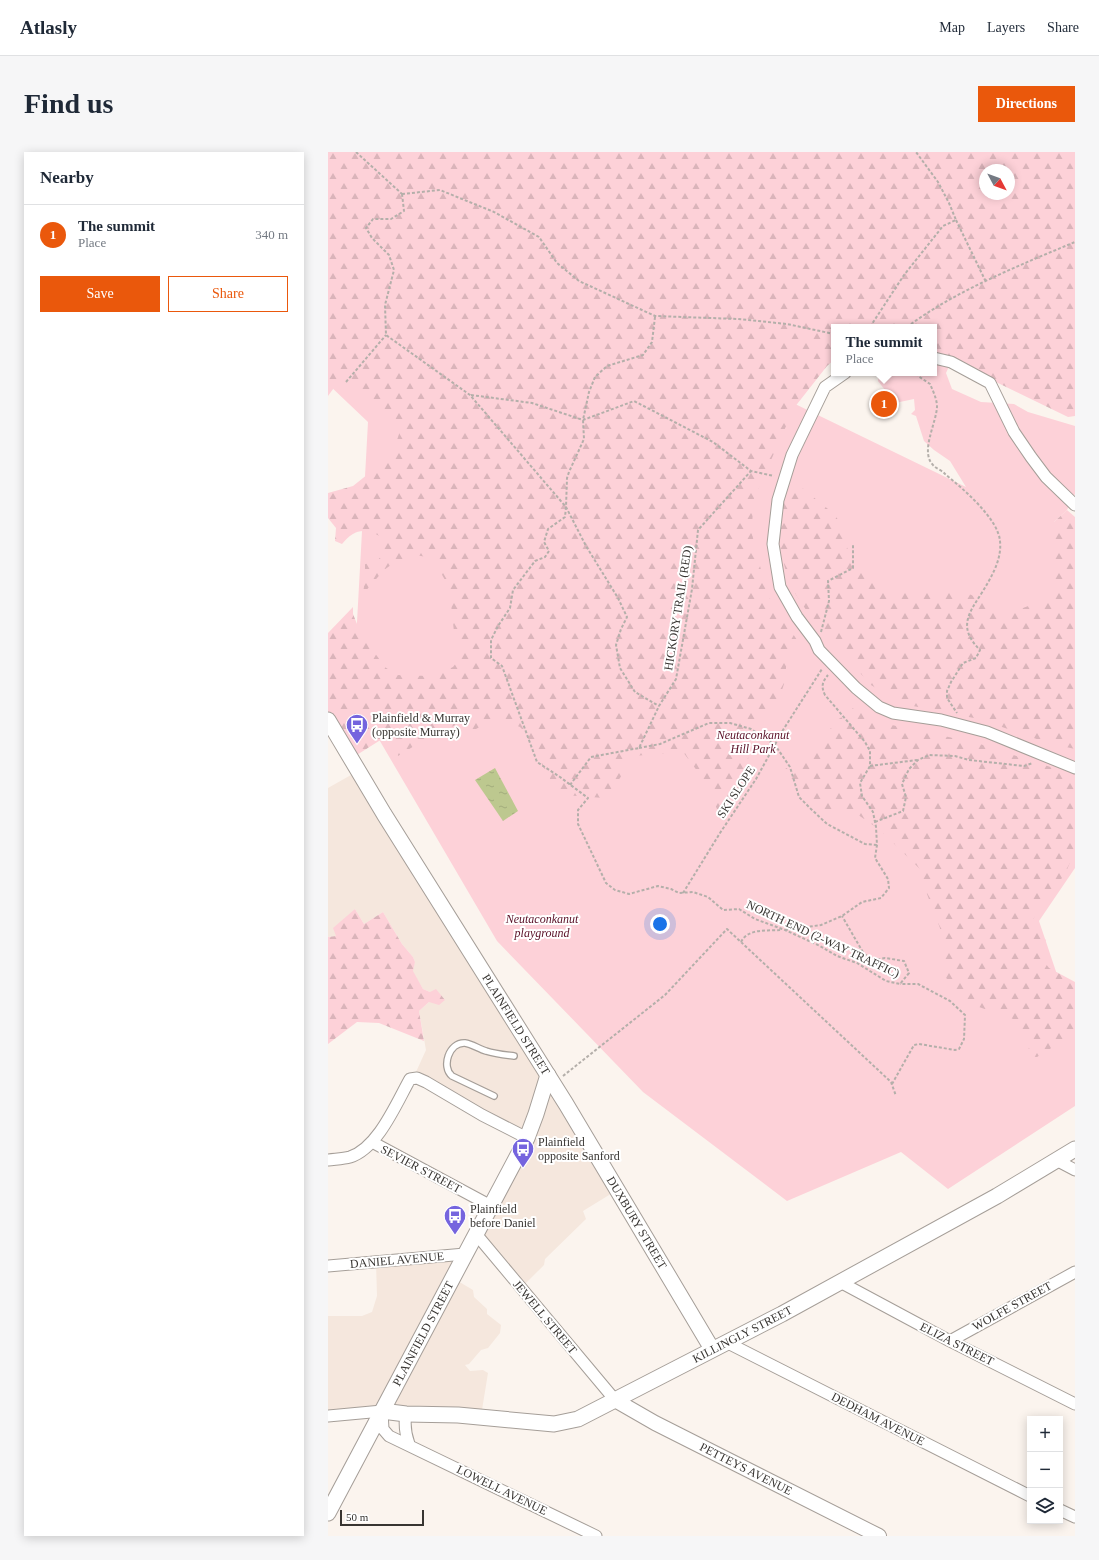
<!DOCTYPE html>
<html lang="en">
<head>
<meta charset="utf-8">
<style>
  body { margin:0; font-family:Georgia,serif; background:#f6f6f7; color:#1f2937 }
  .controls { position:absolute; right:12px; bottom:12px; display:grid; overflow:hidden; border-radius:0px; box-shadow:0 2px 10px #0003 }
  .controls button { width:36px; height:36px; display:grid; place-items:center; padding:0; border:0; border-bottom:1px solid #e0e1e3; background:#fff; color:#1f2937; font:20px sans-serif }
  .compass { position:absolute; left:651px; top:12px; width:36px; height:36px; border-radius:50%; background:#fff; box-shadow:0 2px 10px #0003; rotate:131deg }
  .scale { position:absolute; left:12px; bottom:10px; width:84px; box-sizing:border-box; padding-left:4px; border:2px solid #383532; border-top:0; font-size:11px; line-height:14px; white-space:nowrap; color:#383532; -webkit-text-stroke:3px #fff; paint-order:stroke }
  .you { position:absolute; left:332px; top:772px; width:14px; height:14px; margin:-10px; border:3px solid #fff; border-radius:50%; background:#1a73e8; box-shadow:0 0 0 6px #1a73e833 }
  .badge { display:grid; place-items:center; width:26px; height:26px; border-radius:50%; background:#ea580c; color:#fff; font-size:13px; font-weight:700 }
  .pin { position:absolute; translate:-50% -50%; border:2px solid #fff; box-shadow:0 1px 4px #0006 }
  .popup { position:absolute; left:503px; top:172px; width:106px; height:52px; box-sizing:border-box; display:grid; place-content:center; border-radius:0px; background:#fff; filter:drop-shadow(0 1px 3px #0005); font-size:13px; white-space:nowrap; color:#747a83 }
  .popup b { font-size:15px; color:#1f2937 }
  .popup::after { content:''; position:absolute; left:50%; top:100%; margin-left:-8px; border:8px solid transparent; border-top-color:#fff }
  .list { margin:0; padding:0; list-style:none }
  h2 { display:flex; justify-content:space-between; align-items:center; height:52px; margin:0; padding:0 16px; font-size:17px }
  h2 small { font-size:13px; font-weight:400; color:#747a83 }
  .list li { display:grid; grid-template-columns:26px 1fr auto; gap:12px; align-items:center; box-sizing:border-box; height:60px; padding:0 16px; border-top:1px solid #e0e1e3 }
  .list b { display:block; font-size:15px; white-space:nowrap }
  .list p { margin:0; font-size:13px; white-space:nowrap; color:#747a83 }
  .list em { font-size:13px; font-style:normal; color:#747a83 }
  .actions { display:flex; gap:8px; padding:12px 16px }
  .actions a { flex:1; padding:9px 0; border:1px solid #ea580c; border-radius:0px; text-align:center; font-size:14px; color:#ea580c }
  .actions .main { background:#ea580c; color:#fff }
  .icon { flex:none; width:22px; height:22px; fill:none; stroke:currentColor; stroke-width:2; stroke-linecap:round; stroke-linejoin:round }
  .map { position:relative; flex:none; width:747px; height:1384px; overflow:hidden; border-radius:0px }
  header { display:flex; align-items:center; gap:24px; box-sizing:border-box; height:56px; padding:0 20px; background:#fff; border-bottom:1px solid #e0e1e3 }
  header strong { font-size:19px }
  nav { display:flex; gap:22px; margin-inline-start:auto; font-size:14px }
  .intro { display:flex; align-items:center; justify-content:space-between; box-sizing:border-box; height:96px; padding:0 24px }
  h1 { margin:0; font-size:28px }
  .button { padding:10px 18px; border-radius:0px; background:#ea580c; color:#fff; font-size:14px; font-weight:700 }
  main { display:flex; gap:24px; padding:0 24px }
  aside { flex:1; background:#fff; border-radius:0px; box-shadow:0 2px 10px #0003 }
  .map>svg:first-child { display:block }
  .built { fill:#f5e7dd }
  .green { fill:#fdd1d8 }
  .forest { fill:url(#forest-firs); fill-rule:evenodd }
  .water { fill:url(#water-ripples) }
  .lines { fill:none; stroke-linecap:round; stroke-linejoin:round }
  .service-casing { stroke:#a59e98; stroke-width:8 }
  .minor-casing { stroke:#a59e98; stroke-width:13 }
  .tertiary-casing { stroke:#a59e98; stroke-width:16 }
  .secondary-casing { stroke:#a59e98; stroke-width:17 }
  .path { stroke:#b4afaa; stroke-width:2; stroke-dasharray:3 2; stroke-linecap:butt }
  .service { stroke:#fff; stroke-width:5.5 }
  .minor { stroke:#fff; stroke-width:11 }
  .tertiary { stroke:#fff; stroke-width:14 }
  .secondary { stroke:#fff; stroke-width:15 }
  .labels { text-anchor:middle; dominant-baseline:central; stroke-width:4; stroke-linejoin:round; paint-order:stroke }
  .street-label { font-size:12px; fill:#383532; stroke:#fff }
  .poi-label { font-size:12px; fill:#383532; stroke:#fff; text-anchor:start }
  .park-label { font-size:12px; font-style:italic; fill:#590f26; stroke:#fff }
</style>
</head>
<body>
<header>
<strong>Atlasly</strong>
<nav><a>Map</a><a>Layers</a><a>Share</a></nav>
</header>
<div class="intro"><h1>Find us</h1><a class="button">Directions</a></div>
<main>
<aside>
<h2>Nearby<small></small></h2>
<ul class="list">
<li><span class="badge">1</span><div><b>The summit</b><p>Place</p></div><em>340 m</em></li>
</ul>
<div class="actions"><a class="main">Save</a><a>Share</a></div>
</aside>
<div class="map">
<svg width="747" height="1384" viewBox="0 0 747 1384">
  <defs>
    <pattern id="forest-firs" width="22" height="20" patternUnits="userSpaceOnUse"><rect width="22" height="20" fill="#fdd1d8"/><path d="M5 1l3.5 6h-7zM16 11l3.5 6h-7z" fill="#dab4ba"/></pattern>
    <pattern id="water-ripples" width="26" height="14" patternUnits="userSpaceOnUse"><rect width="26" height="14" fill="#bdc88f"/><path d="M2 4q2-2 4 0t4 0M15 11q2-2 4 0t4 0" fill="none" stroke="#a3ac7c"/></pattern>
  </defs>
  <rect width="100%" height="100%" fill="#fbf4ee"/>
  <path class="built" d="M30 619 286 1040 255 1059 258 1067 217 1107 216 1113 193 1136 146 1083 193 988 88 926V920L98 898 91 859 101 850 102 840 95 837 84 819 87 810 85 805 74 792 55 760 36 772 27 757 8 784 0 785V636Z
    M128 1101 123 1125 145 1138 146 1145 159 1157V1162L173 1173 172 1181 160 1196 153 1198 141 1212 137 1213 142 1219 155 1218 160 1221 153 1264 0 1265V1164H34L44 1160 49 1144 48 1110Z"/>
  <path class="green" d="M0 0 474 211 463 250 638 335 622 309 606 298 596 289 588 264 583 262 587 258 586 247 567 251 550 229 551 221H606V203L623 210 618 221 624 237 653 250 686 252 700 260 747 274V342L739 358 726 370V377L747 387V716L711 769 747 876V954L620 1037 573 1000 459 1049 315 940 169 789 25 543 40 270 0 232Z"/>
  <path class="forest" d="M0 0H747V264L740 265 635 214 606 203V175H506V208L499 214 466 256 425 349 424 382 439 442 469 488 458 501V526L453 541 422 586 420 608 427 619 419 628 420 629 390 659 373 624 355 600 305 604 292 626 276 646 236 643 226 634 195 578 192 575 169 566 146 578 130 572 99 586 70 604 67 586 62 582 24 606 0 567V481L25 455V462L33 482 57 515 68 523 102 524 125 515 132 506 131 498 126 480 123 452 117 428 108 412 98 405 88 403 67 410 56 418 35 442 36 434 32 427 37 419V412L49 409 56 401 53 385C36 375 26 378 14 392L7 389 8 376 0 366V341L25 334 40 322 50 318 67 294 72 279 68 267 27 233 18 230 8 233 0 244ZM657 18H681V42H657Z
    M462 326 500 357 509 366 521 401 538 421 565 441C590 439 616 434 641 442 651 445 657 455 666 459 682 465 714 449 726 440V370L739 358 747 365V597L720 591 651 567 575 552 543 533 486 470 461 432 448 380 458 330Z
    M528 553 559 572 649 591 747 623V699L737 722 707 761 705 771 707 778 718 788 712 804 721 816 747 830V881L709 905 699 904 702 891 688 868 651 855 639 858 617 824 612 776 594 729 593 718 552 678 526 660 494 657 486 653 449 622 462 614 482 604 509 568 519 562Z
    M27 757 36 772 55 760 74 792 85 805 87 810 85 819 95 837 102 840 108 837 117 848 111 853 101 850 91 859 96 889 51 871 29 870 0 892V785L8 784 5 776Z"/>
  <path class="water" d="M167 616 190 659 175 669 147 628Z"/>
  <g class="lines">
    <g class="service-casing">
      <path id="service" d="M166 944 124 924C113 915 121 890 137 891 144 892 151 897 158 899 167 902 177 903 186 904"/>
    </g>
    <g class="minor-casing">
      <path id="minor" d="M606 206 623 210 662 231 686 280 703 305 718 325 747 353
        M517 221 497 235 464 303 450 348 445 392 452 435 469 465 487 489 491 498 528 536 551 555 565 561 613 568 659 580 747 616
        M44 990 163 1054
        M0 1008C7 1007 15 1007 22 1005 50 996 68 952 82 927L89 926 98 930 154 963 199 986
        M728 1008 747 1018
        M148 1082 287 1248
        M0 1114 137 1102
        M512 1130 622 1189 747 1252
        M622 1189 747 1120
        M398 1190 702 1344
        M78 1262C76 1273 77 1281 81 1292
        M0 1264 54 1259 55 1277 61 1284 268 1384
        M732 1358 747 1365"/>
    </g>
    <g class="tertiary-casing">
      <g id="tertiary">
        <path id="s1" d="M287 1248 327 1271 551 1384"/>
      </g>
    </g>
    <g class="secondary-casing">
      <g id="secondary">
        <path id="s2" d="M0 568 56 662 238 952 384 1197"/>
        <path id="s3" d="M54 1259 78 1262 130 1263 226 1272 250 1267 454 1162 669 1044 747 997"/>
        <path id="s4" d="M0 1361 199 986 208 962 220 923"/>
      </g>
    </g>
    <path class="path" d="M28 0 74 42
      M74 42 76 59 63 67H45L38 76 44 86 61 103 66 118 57 153 58 183 142 243 238 355 237 365 220 377 216 390 221 399 217 405 207 409 185 438 182 456 170 474 163 488V506L174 514 209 610 232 625 260 646 250 658V672L278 731 287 738 301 742 330 734 343 737 351 741 365 740 380 745 395 758 411 757 427 767 457 778 492 794 509 804 529 811 558 829 572 832 581 821 576 809 557 806 547 808 536 802 514 764
      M74 42 112 38 166 60 211 85 229 111 251 129 327 164 410 167 459 172 506 182
      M628 68 658 130
      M327 165 324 190 315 203 279 214 267 225 261 240 255 268 256 287 241 320 239 326 238 355 258 394 290 446 299 465 293 477 288 493 292 516 307 540 331 554
      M542 175 576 123 615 74 628 68 621 51 610 30 588 0
      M579 175C627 139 692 113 747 90
      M589 221 590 224 602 232C605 239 609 247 609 255 608 272 592 300 605 313 608 317 614 318 617 322 634 336 670 366 672 389 674 407 664 424 655 439 641 461 629 475 652 498L648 506 635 511 623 530 619 539V546L629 561
      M18 230 58 183
      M143 243 204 251 255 268 306 249 385 290 423 319 446 324
      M493 480 501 449 500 429 525 416V393
      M311 596 332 592 381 571H402L423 577 447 593 462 615 471 645 483 657 499 672 537 692 549 693
      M542 614 589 608
      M242 633 263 605 311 596 331 554 348 527 364 437 370 378 423 319
      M547 670 575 659 578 645 574 632 581 617 590 608 601 603 627 604 641 608 696 614 705 611
      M355 741 392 681 428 627 455 578 494 517
      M457 778 493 773 514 764 534 750 553 746 561 736 560 727 547 706 549 693 548 675 545 660 534 644 532 631 542 614V599L537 590 497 543C493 535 494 530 500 523
      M413 790C420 776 439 779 453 778
      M235 924 337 843 399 777 563 930 568 944
      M564 932 586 893 591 892 627 898 631 897 636 887 637 863 622 849 590 832H572"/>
    <use href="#service" class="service"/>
    <use href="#minor" class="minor"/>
    <use href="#tertiary" class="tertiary"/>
    <use href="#secondary" class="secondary"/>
  </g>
  <defs>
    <g id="bus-pin" transform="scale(1.15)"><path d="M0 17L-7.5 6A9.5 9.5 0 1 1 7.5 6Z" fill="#7564de" stroke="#fff"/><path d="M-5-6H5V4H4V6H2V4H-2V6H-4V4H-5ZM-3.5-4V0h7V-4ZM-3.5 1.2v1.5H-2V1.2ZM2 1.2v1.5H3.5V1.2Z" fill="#fff"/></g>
  </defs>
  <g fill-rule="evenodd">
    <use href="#bus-pin" x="29" y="573"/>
    <use href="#bus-pin" x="195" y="997"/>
    <use href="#bus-pin" x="127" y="1064"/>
  </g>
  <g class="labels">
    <g class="street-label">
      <text transform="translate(350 456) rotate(-81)">HICKORY TRAIL (RED)</text>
      <text transform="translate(408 640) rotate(-57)">SKI SLOPE</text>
      <text transform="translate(495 787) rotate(25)">NORTH END (2-WAY TRAFFIC)</text>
      <text stroke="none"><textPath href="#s2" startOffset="358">PLAINFIELD STREET</textPath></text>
      <text transform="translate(93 1017) rotate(28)">SEVIER STREET</text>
      <text stroke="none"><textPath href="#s2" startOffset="590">DUXBURY STREET</textPath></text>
      <text transform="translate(69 1108) rotate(-5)">DANIEL AVENUE</text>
      <text transform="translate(684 1154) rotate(-29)">WOLFE STREET</text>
      <text transform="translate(217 1165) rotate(50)">JEWELL STREET</text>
      <text stroke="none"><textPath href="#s4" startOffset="203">PLAINFIELD STREET</textPath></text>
      <text stroke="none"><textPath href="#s3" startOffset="382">KILLINGLY STREET</textPath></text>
      <text transform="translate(629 1192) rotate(27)">ELIZA STREET</text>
      <text transform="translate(550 1267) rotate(27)">DEDHAM AVENUE</text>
      <text stroke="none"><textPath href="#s1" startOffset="148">PETTEYS AVENUE</textPath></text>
      <text transform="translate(174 1338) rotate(26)">LOWELL AVENUE</text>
    </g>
    <g class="poi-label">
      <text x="44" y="566">Plainfield &amp; Murray<tspan x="44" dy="14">(opposite Murray)</tspan></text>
      <text x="210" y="990">Plainfield<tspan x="210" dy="14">opposite Sanford</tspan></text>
      <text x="142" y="1057">Plainfield<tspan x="142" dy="14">before Daniel</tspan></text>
    </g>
    <g class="park-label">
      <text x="425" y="583">Neutaconkanut<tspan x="425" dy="14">Hill Park</tspan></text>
      <text x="214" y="767">Neutaconkanut<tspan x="214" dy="14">playground</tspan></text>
    </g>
  </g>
</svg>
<div class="controls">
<button>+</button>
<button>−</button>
<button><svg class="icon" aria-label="layers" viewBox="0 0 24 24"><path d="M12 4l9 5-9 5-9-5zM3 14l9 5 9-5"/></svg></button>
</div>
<svg class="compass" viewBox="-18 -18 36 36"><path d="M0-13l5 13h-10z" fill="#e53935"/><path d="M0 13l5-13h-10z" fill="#747a83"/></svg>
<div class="scale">50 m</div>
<div class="you"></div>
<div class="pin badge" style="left:556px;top:252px">1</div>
<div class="popup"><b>The summit</b>Place</div>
</div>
</main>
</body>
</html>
